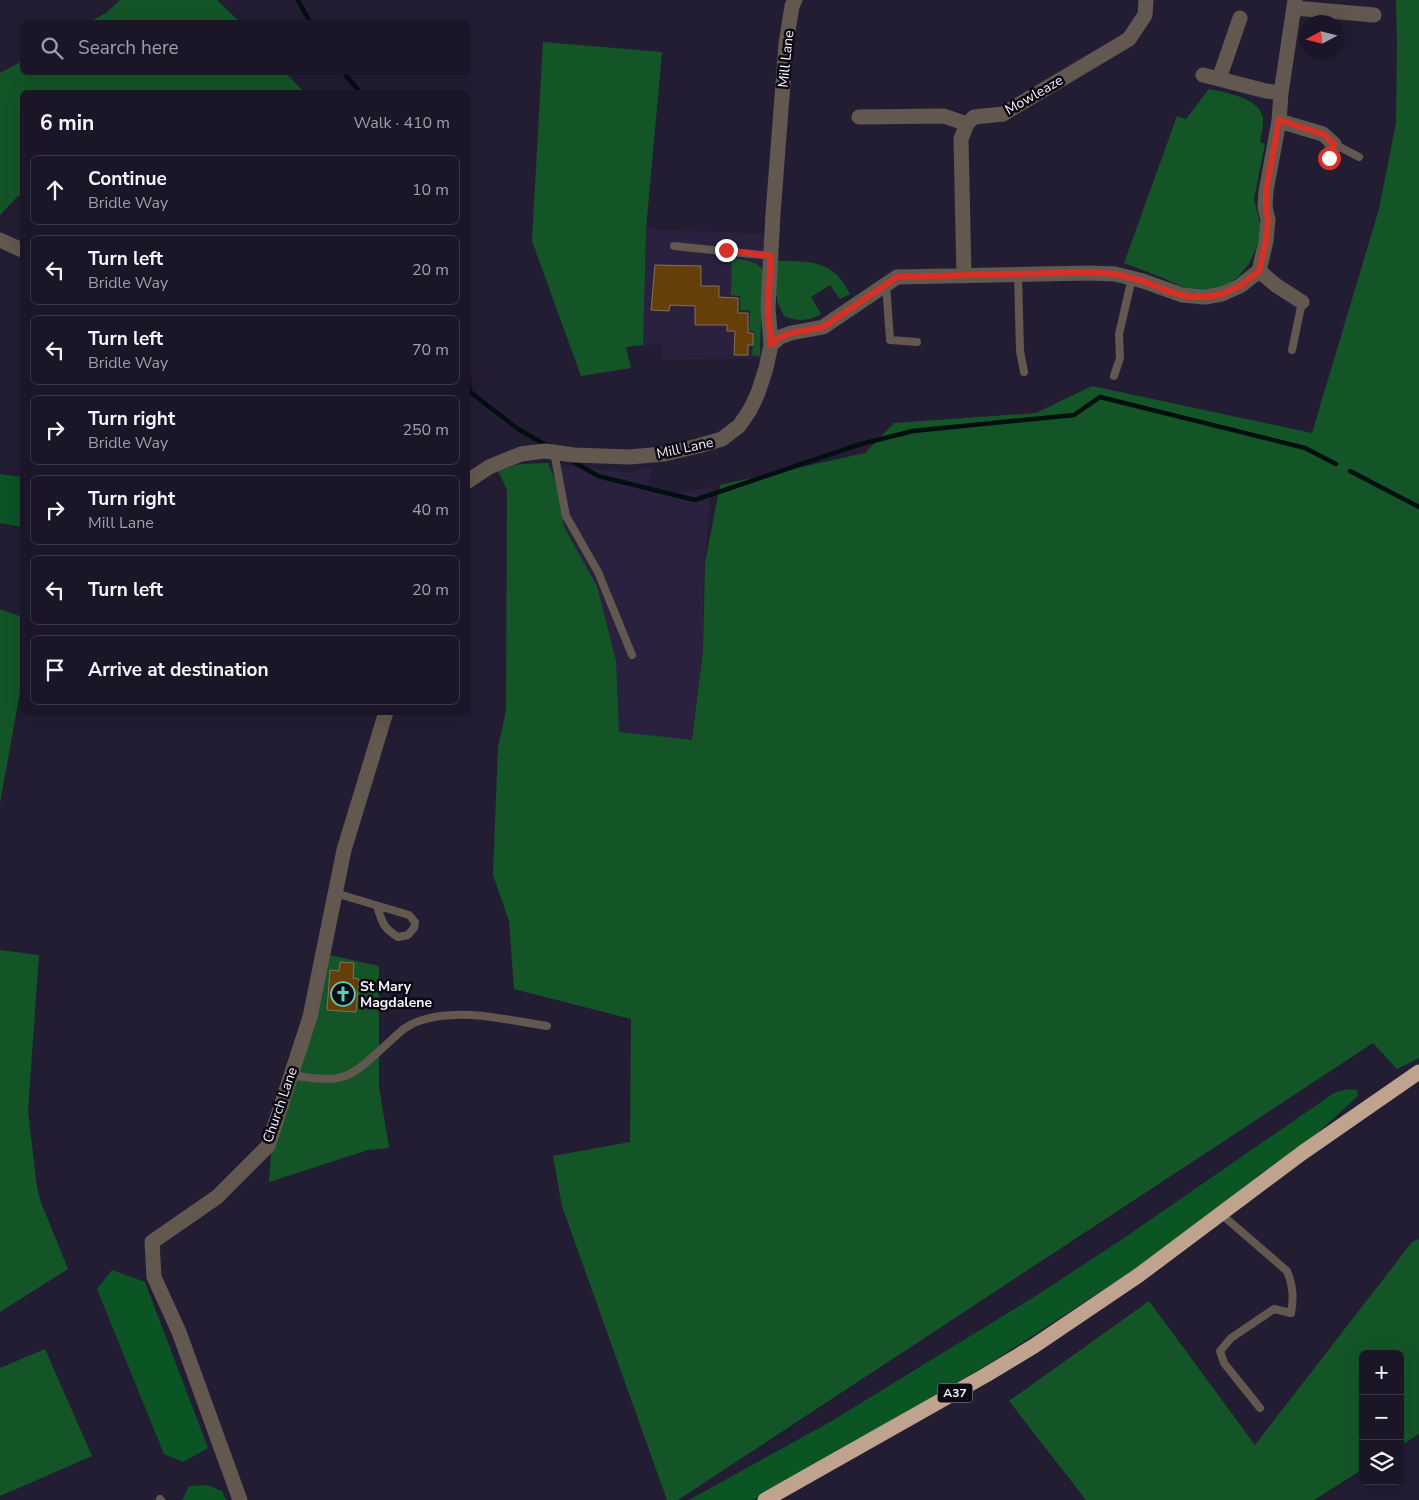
<!DOCTYPE html>
<html lang="en">
<head>
<meta charset="utf-8">
<style>
  body { margin:0; font-family:"Nunito Sans",sans-serif; background:#272333; color:#f1f3f6 }
  .controls { position:absolute; right:15px; bottom:15px; display:grid; overflow:hidden; border-radius:8px; box-shadow:0 5px 20px #0002 }
  .controls button { width:45px; height:45px; display:grid; place-items:center; padding:0; border:0; border-bottom:1px solid #383544; background:#1a1627; color:#f1f3f6; font:25px sans-serif }
  .compass { position:absolute; left:1299px; top:15px; width:45px; height:45px; border-radius:50%; background:#1a1627; box-shadow:0 5px 20px #0002; rotate:263deg }
  .stop { position:absolute; width:15px; height:15px; margin:-11px; border:4px solid #d93025; border-radius:50%; background:#fff }
  .stop.end { background:#d93025; border-color:#fff; box-shadow:0 1px 5px #0008 }
  .list { margin:0; padding:0; list-style:none }
  h2 { display:flex; justify-content:space-between; align-items:center; height:65px; margin:0; padding:0 20px; font-size:21px }
  h2 small { font-size:16px; font-weight:400; color:#9f9fa7 }
  .list li { display:grid; grid-template-columns:32px 1fr auto; gap:15px; align-items:center; box-sizing:border-box; height:70px; margin:0 10px 10px; padding:0 10px; border:1px solid #383544; border-radius:8px }
  .list b { display:block; font-size:19px; white-space:nowrap }
  .list p { margin:0; font-size:16px; white-space:nowrap; color:#9f9fa7 }
  .list em { font-size:16px; font-style:normal; color:#9f9fa7 }
  .icon { flex:none; width:28px; height:28px; fill:none; stroke:currentColor; stroke-width:2; stroke-linecap:round; stroke-linejoin:round }
  .map { position:relative; flex:none; width:1419px; height:1500px; overflow:hidden }
  .search { position:absolute; background:#1a1627; box-shadow:0 5px 20px #0002; left:20px; top:20px; width:450px; height:55px; display:flex; align-items:center; gap:12px; box-sizing:border-box; padding:0 18px; border-radius:8px; color:#9f9fa7; font-size:19px }
  .panel { position:absolute; background:#1a1627; box-shadow:0 5px 20px #0002; left:20px; top:90px; width:450px; height:625px; border-radius:8px }
  .map>svg:first-child { display:block }
  .built { fill:#2a213f }
  .green { fill:#145528 }
  .forest { fill:#0b5424 }
  .lines { fill:none; stroke-linecap:round; stroke-linejoin:round }
  .stream { stroke:#020f10; stroke-width:4.5 }
  .building { fill:#653e0a; stroke:#867059 }
  .lane { stroke:#63584f; stroke-width:8 }
  .street { stroke:#63584f; stroke-width:15 }
  .highway { stroke:#bfa38e; stroke-width:15 }
  .route { stroke:#d93025; stroke-width:6 }
  .labels { text-anchor:middle; dominant-baseline:central; stroke-width:5; stroke-linejoin:round; paint-order:stroke }
  .shield { fill:#0c0913; stroke:#afadb7; stroke-width:1 }
  .shield-label { font-size:12px; font-weight:bold; fill:#f5f3fd }
  .street-label { font-size:14px; fill:#f5f3fd; stroke:#0c0913 }
  .poi-label { font-size:14px; font-weight:bold; fill:#f5f3fd; stroke:#0c0913; text-anchor:start }
</style>
</head>
<body>
<div class="map">
<svg width="1419" height="1500" viewBox="0 0 1419 1500">
  <rect width="100%" height="100%" fill="#231d34"/>
  <path class="built" d="M543 42 662 52 646 229 765 234 761 358 662 360V343L626 347 631 368 581 376 532 241Z
    M548 463 628 473 652 467 647 488 668 495 711 487 704 570 703 651 692 740 619 739 597 586 564 527 556 482Z"/>
  <path class="green" d="M120 0H217L240 22H89L106 13Z
    M1396 0H1419V1058L1397 1069 1373 1043 678 1500H667L562 1206 553 1156 630 1142 631 1019 514 989 509 921 493 875 498 747 506 711 507 490 498 471 520 464 548 463 556 482 564 527 597 586 616 661 619 732 692 740 703 651 705 563 720 485 865 453 894 423 1036 413 1092 386 1312 433 1379 209 1396 123 1397 46Z
    M543 42 662 52 646 229 643 345 626 347 631 368 581 376 532 241Z
    M22 61V72L286 73 304 92H22V196H18L0 215V73Z
    M1209 89C1226 93 1259 97 1263 118 1264 125 1261 135 1260 142L1265 144 1254 199 1260 224V235L1255 251 1248 265 1238 277 1225 286 1206 289 1185 288 1161 277 1124 263 1177 116 1186 119Z
    M732 258C743 260 759 261 764 272 769 284 762 311 761 324 760 334 760 345 760 356L752 355 754 331H749L750 310H740V296L731 295Z
    M776 261C797 261 823 259 839 277 843 282 846 288 850 294L840 299 830 285 811 297 821 314C809 321 798 322 784 316L777 301V296L773 295Z
    M0 609 22 617V681L0 803Z
    M0 950 39 955 28 1111 37 1187 40 1200 68 1269 0 1312Z
    M329 955 379 966V1087L389 1148 368 1150 269 1182 271 1152 291 1099 318 1006Z
    M1419 1239V1434L1400 1446V1354H1363V1469L1314 1500H1086L1009 1401 1149 1301 1255 1445 1412 1242Z
    M45 1349 92 1456 0 1496V1368Z"/>
  <path class="forest" d="M0 474 22 477V527L0 523Z
    M1347 1089 1357 1090 1358 1096 1314 1136 1263 1172 1158 1254 992 1362 753 1500H689L830 1422 1042 1292 1121 1240 1334 1093Z
    M112 1270 145 1282 208 1448 183 1462 164 1454 97 1289Z
    M207 1485 222 1491 226 1500H182L189 1486Z"/>
  <g class="lines">
    <path class="stream" d="M298 0 310 22
      M343 72 360 92
      M468 374 469 391 518 429 548 446
      M572 461 598 476 695 500 861 444 913 431 1074 415 1100 397 1305 448 1336 464
      M1350 471 1419 507"/>
  </g>
  <path class="building" d="M655 265 701 266V286H719V297L738 298V313H748V333H753V345H748V355H734L735 331H727V325H695V306L670 305 669 311 651 310Z
    M340 962 354 963 353 978 359 979 356 1012 327 1010 330 970 339 971Z"/>
  <g class="lines">
    <path class="lane" d="M1334 144 1359 157
      M674 246 771 256
      M1018 275 1020 351 1024 372
      M886 284 890 340 917 342
      M1292 350 1302 302
      M1114 376 1120 358 1119 334 1132 278
      M554 452 566 516 598 572 632 655
      M335 893 409 915 415 922 414 928 408 935 398 937C383 928 382 922 377 906
      M291 1075C345 1084 349 1079 388 1043 398 1034 406 1025 419 1021 460 1007 506 1020 547 1026
      M1221 1214 1287 1271C1293 1286 1294 1297 1291 1313L1274 1309 1231 1338 1220 1351 1224 1363 1260 1408
      M160 1499 161 1500"/>
    <path class="street" d="M1294 8 1374 15
      M1240 18 1219 79 1266 91 1281 93
      M1203 75 1219 79
      M859 117 944 116 967 124 974 117 1003 114 1129 39 1145 15 1146 0
      M1279 121 1323 134 1334 144 1329 158
      M0 240 22 250
      M1259 271 1277 286 1302 302
      M964 276 961 139 967 124
      M771 345 780 337 791 333 823 327 897 277 1090 273 1115 274 1143 281 1182 295 1205 297 1222 294 1240 286 1259 271 1266 241 1268 220 1265 207 1266 191 1279 121 1281 93 1295 0
      M468 481 489 467 521 454 545 451 574 455 629 457 664 454 698 446 722 439 739 426 750 410 758 393 766 368 771 345 768 307 773 214 786 44 792 6 795 0
      M240 1500 179 1332 154 1277 152 1242 217 1197 268 1146 310 1017 344 850 386 712"/>
    <path class="highway" d="M765 1500 986 1375 1034 1346 1139 1275 1302 1153 1419 1072"/>
  </g>
  <g class="lines">
    <path class="route" d="M726 250 771 256 768 307 771 345 780 337 791 333 823 327 897 277 1090 272 1115 274 1143 281 1167 291 1190 297H1205L1222 294 1240 286 1259 271 1266 241 1268 220 1266 207V191L1279 120 1323 134 1334 144 1329 158"/>
  </g>
  <defs>
    <g id="church-ring" transform="scale(1.25)"><circle r="9.5" fill="#0c0913" stroke="#5dceb9" stroke-width="1.5"/><path d="M-1.2-6h2.4v3.5h3.3v2.4h-3.3V6h-2.4V-.1h-3.3v-2.4h3.3Z" fill="#5dceb9"/></g>
  </defs>
  <g fill-rule="evenodd">
    <use href="#church-ring" x="343" y="994"/>
  </g>
  <g class="labels">
    <rect class="shield" x="937.5" y="1383.5" width="35" height="19" rx="4"/>
    <g class="shield-label">
      <text x="955" y="1393">A37</text>
    </g>
    <g class="street-label">
      <text transform="translate(786 59) rotate(-84)">Mill Lane</text>
      <text transform="translate(1034 95) rotate(-30)">Mowleaze</text>
      <text transform="translate(685 448) rotate(-12)">Mill Lane</text>
      <text transform="translate(280 1105) rotate(-71)">Church Lane</text>
    </g>
    <g class="poi-label">
      <text x="360" y="986">St Mary<tspan x="360" dy="16">Magdalene</tspan></text>
    </g>
  </g>
</svg>
<div class="controls">
<button>+</button>
<button>−</button>
<button><svg class="icon" aria-label="layers" viewBox="0 0 24 24"><path d="M12 4l9 5-9 5-9-5zM3 14l9 5 9-5"/></svg></button>
</div>
<svg class="compass" viewBox="-18 -18 36 36"><path d="M0-13l5 13h-10z" fill="#e53935"/><path d="M0 13l5-13h-10z" fill="#9f9fa7"/></svg>
<div class="stop" style="left:1329px;top:158px"></div>
<div class="stop end" style="left:726px;top:250px"></div>
<div class="search"><svg class="icon" aria-label="search" viewBox="0 0 24 24"><circle cx="10" cy="10" r="6"/><path d="M15 15l6 6"/></svg>Search here</div>
<section class="panel">
<h2>6 min<small>Walk · 410 m</small></h2>
<ul class="list">
<li><svg class="icon" aria-label="ahead" viewBox="0 0 24 24"><path d="M12 20V5M6 11l6-6 6 6"/></svg><div><b>Continue</b><p>Bridle Way</p></div><em>10 m</em></li>
<li><svg class="icon" aria-label="left" viewBox="0 0 24 24"><path d="M17 20v-9H6M10 6l-5 5 5 5"/></svg><div><b>Turn left</b><p>Bridle Way</p></div><em>20 m</em></li>
<li><svg class="icon" aria-label="left" viewBox="0 0 24 24"><path d="M17 20v-9H6M10 6l-5 5 5 5"/></svg><div><b>Turn left</b><p>Bridle Way</p></div><em>70 m</em></li>
<li><svg class="icon" aria-label="right" viewBox="0 0 24 24"><path d="M7 20v-9h11M14 6l5 5-5 5"/></svg><div><b>Turn right</b><p>Bridle Way</p></div><em>250 m</em></li>
<li><svg class="icon" aria-label="right" viewBox="0 0 24 24"><path d="M7 20v-9h11M14 6l5 5-5 5"/></svg><div><b>Turn right</b><p>Mill Lane</p></div><em>40 m</em></li>
<li><svg class="icon" aria-label="left" viewBox="0 0 24 24"><path d="M17 20v-9H6M10 6l-5 5 5 5"/></svg><div><b>Turn left</b></div><em>20 m</em></li>
<li><svg class="icon" aria-label="arrive" viewBox="0 0 24 24"><path d="M6 21V4h12l-3 4 3 4H6"/></svg><div><b>Arrive at destination</b></div></li>
</ul>
</section>
</div>
</body>
</html>
